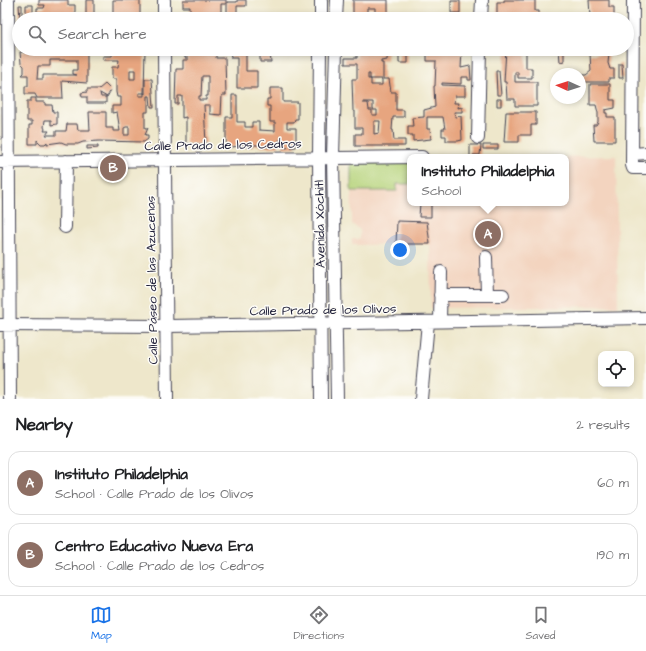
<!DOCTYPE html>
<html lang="en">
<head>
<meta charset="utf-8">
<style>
  body { margin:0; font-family:"Architects Daughter",sans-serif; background:#f6f6f6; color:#202124 }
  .controls { position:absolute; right:12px; bottom:12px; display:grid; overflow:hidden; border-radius:8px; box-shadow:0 2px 6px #0003 }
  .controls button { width:36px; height:36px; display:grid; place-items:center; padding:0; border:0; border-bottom:1px solid #e0e0e0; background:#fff; color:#202124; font:20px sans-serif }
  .compass { position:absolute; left:550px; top:68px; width:36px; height:36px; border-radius:50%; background:#fff; box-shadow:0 2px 6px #0003; rotate:273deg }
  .you { position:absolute; left:400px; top:250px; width:14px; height:14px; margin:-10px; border:3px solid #fff; border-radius:50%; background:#1a73e8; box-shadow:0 0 0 6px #1a73e833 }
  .badge { display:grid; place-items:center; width:26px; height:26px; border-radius:50%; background:#1a73e8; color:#fff; font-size:13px; font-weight:700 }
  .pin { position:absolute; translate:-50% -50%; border:2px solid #fff; box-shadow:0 1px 4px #0006 }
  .popup { position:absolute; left:407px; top:154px; width:162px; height:52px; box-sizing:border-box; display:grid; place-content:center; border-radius:8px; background:#fff; filter:drop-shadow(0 1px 3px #0005); font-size:13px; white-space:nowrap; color:#757577 }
  .popup b { font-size:15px; color:#202124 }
  .popup::after { content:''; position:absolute; left:50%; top:100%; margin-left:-8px; border:8px solid transparent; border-top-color:#fff }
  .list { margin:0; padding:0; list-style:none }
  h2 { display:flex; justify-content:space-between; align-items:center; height:52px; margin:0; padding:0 16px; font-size:17px }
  h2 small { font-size:13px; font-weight:400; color:#757577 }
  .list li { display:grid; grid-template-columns:26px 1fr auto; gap:12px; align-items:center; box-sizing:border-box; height:64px; margin:0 8px 8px; padding:0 8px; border:1px solid #e0e0e0; border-radius:12px }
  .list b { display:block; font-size:15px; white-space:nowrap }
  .list p { margin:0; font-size:13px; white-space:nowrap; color:#757577 }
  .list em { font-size:13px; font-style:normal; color:#757577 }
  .icon { flex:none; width:22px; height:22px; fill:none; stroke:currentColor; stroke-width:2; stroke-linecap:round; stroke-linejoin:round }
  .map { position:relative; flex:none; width:646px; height:399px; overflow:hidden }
  .search { position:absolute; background:#fff; box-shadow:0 2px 6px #0003; left:12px; right:12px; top:12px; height:44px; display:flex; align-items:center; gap:10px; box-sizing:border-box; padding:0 14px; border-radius:22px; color:#757577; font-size:15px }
  .sheet { height:196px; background:#fff }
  nav { display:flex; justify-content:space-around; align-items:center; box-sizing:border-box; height:56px; border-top:1px solid #e0e0e0; background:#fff; font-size:11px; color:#757577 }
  nav a { display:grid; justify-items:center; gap:2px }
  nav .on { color:#1a73e8 }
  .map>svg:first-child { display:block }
  .built { fill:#f3d4bf }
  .green { fill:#b6d37a; stroke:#6c7a5a }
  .building { fill:#e7a57f; fill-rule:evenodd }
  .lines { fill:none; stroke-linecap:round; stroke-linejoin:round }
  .minor-casing { stroke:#414051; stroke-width:14 }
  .minor { stroke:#fff; stroke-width:12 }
  .labels { text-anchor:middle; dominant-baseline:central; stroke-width:3; stroke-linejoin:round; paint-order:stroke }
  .street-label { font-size:13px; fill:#22223b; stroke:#fdfcf7 }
</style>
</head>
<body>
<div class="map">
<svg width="646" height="399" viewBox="0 0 646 399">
  <rect width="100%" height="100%" fill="#fdfcf7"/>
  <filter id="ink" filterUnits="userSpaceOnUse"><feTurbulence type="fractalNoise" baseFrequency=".025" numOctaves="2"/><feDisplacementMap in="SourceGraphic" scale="8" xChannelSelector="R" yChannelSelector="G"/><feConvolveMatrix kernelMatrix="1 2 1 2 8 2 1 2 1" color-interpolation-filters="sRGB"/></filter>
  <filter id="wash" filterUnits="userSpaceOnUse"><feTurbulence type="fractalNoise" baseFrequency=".012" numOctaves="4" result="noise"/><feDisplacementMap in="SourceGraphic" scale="16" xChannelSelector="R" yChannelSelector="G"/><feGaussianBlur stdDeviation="0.9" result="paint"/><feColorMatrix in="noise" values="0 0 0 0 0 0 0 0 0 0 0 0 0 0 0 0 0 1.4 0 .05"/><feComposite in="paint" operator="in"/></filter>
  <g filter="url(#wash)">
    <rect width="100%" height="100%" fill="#eee7cb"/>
    <path class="built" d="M616 156 618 306 431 308 430 244 352 245V239H360V230L352 224 351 159H410V203H566V157H541Z"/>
    <path class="green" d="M351 159H410V184H397V191H351Z"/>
    <g id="blocks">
      <path class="building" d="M39 0H68V5H75V19H26V5H33V15H37V8H44L45 5H39Z
        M86 0H94V16H86Z
        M113 0H140V15L144 16V19H121V16H113Z
        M183 0H226V4H221V15H191V19H176V15H190V7H183Z
        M237 0H246V6H237V15H227V2H237Z
        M353 0H388V17H375V8H367V17H355V15H353Z
        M504 0H535V11H539V19H497V2H504Z
        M589 0H609V7H614V17L595 19V16H590Z
        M451 1H460V13H451Z
        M19 5H22V19H20Z
        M25 49H87V83L62 81 63 98H37L35 94H25V86H28V75H22L24 73V66L21 63 20 52H25ZM50 60H77V70H73V74L77 75H43V79H37L38 66H50Z
        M113 49H145L144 93H139V96H144V93L145 94V79H152L154 107H151L150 96H148V112H145V128H148L145 135H148V139L144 142 99 141 83 142 78 144H66L61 142 47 144V142L45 144H41L37 140V144H29V125H32V121H27V101H31V98H36V102H45V105H52L53 112H57V124L51 125V120H45L44 127 45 129 44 131H49L46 135H56V131H66L67 124H77L78 130H90L89 112H106V128H113V131H120L117 112 112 113V106H121V97H117L116 92V79H112V67H118L119 60H103V56H112ZM130 70H135V79H130ZM126 127H129V135H124V128Z
        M184 49H216V58H225L226 95H222L221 115 210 114V105H204L206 144H186V117L182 118V96H178V104H175L176 69H183V60H188V58H185ZM202 76H208V96H206V100H199V96H201Z
        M230 49H237V53H246V71H257V88H237V58H231Z
        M357 49H388L387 60 381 61V63H383V79H389L391 92H396V110H404V117H393L392 130H393L394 140H405V146H355V134H362V128H355V111H353L352 79H357V64H345V58H357ZM368 74H370V79H382V85H371V79H368ZM363 102H373V110H377V115H372V110H369L368 103H363ZM374 121H380L379 133 374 134Z
        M399 49H408V63H399Z
        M427 49 462 50 461 68 470 66 471 80H468V77H461V84L442 83V85L465 86V96H455L454 103H459L458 108 462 107V112H454L455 117 461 116 462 140 458 141H446V136H442V129H445L443 117H427V129H430L431 139 413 141V135H408V126H413L412 118 424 117V110L435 107 434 86H435L436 61H427Z
        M506 49H526V68H532V78H518V72H515V82H537V106H515V99H507L506 82H504Z
        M559 49H564V61L560 62Z
        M573 49H592V51H573Z
        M604 49H616L608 51 607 54H609L608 63 610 69H614V78H609V82H581V75H586L591 71 590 54H603Z
        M260 53H270L271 62H260Z
        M619 64H622L623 78H619Z
        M496 71H499L501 95H497Z
        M105 84 111 90 107 97 100 93 101 97H106V103H87V97H82L81 93 87 92V89H99Z
        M590 84H610V100H615V108L605 110V113H607V117H615V141H594L593 125H596L598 122V113L596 105H590Z
        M270 88H283V102H298V119H295L294 122H287V128H296V147L283 148V140H279V147H260L259 145H253V147H245V145L226 148V117H232V95H237V122H245V127H252V122H259V130L275 131V122H270V106H267V99H270Z
        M497 99H501V106H497Z
        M506 112H536V125H531V135H519V142H504Z
        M470 145H481L480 155H473V157H470Z
        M483 145H498V149H483Z
        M87 146H98V148L87 149Z
        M420 203H431V217H419Z
        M397 221 427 222 430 244H396Z"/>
    </g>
  </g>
  <g filter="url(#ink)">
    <use href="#blocks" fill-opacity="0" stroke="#414051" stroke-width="1"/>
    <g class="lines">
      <g class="minor-casing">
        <path id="minor" d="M8 0 10 399
          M164 0V19
          M633 0 632 165 633 168H646
          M321 19V0
          M336 19 337 0
          M481 19 482 0
          M164 49 167 399
          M320 49 319 157 321 399
          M336 49 333 157 337 399
          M478 138 480 49
          M633 154 646 153
          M0 162 422 157
          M65 227 66 161
          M486 257 487 295
          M440 295H503
          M440 321 441 272
          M0 325 167 326 646 318
          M421 399 428 322"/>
      </g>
      <use href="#minor" class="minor"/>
    </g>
  </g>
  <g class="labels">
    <g class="street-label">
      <text transform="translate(223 145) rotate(-1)">Calle Prado de los Cedros</text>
      <text transform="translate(320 224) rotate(-91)">Avenida Xóchitl</text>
      <text transform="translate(152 280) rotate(-91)">Calle Paseo de las Azucenas</text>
      <text transform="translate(323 310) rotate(-1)">Calle Prado de los Olivos</text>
    </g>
  </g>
</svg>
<div class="controls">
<button><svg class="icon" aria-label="locate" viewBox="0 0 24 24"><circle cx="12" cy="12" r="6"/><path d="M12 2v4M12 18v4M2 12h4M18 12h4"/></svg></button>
</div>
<svg class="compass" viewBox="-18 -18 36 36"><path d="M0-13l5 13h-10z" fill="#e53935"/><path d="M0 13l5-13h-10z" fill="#757577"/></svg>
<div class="you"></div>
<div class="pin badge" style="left:488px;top:234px;background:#8d6e63">A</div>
<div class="popup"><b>Instituto Philadelphia</b>School</div>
<div class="pin badge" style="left:113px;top:168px;background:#8d6e63">B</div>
<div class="search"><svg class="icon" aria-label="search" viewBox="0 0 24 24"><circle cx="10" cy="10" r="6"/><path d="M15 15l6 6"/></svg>Search here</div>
</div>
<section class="sheet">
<h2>Nearby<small>2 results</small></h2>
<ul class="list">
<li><span class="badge" style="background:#8d6e63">A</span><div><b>Instituto Philadelphia</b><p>School · Calle Prado de los Olivos</p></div><em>60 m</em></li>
<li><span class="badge" style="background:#8d6e63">B</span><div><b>Centro Educativo Nueva Era</b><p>School · Calle Prado de los Cedros</p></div><em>190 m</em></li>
</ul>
</section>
<nav>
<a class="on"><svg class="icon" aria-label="map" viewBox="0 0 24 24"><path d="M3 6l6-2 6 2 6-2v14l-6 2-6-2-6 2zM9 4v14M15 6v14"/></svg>Map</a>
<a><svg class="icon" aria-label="directions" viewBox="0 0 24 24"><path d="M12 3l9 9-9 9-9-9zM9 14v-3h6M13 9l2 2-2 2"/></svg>Directions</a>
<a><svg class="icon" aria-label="saved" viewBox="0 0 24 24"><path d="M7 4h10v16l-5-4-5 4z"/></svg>Saved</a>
</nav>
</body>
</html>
